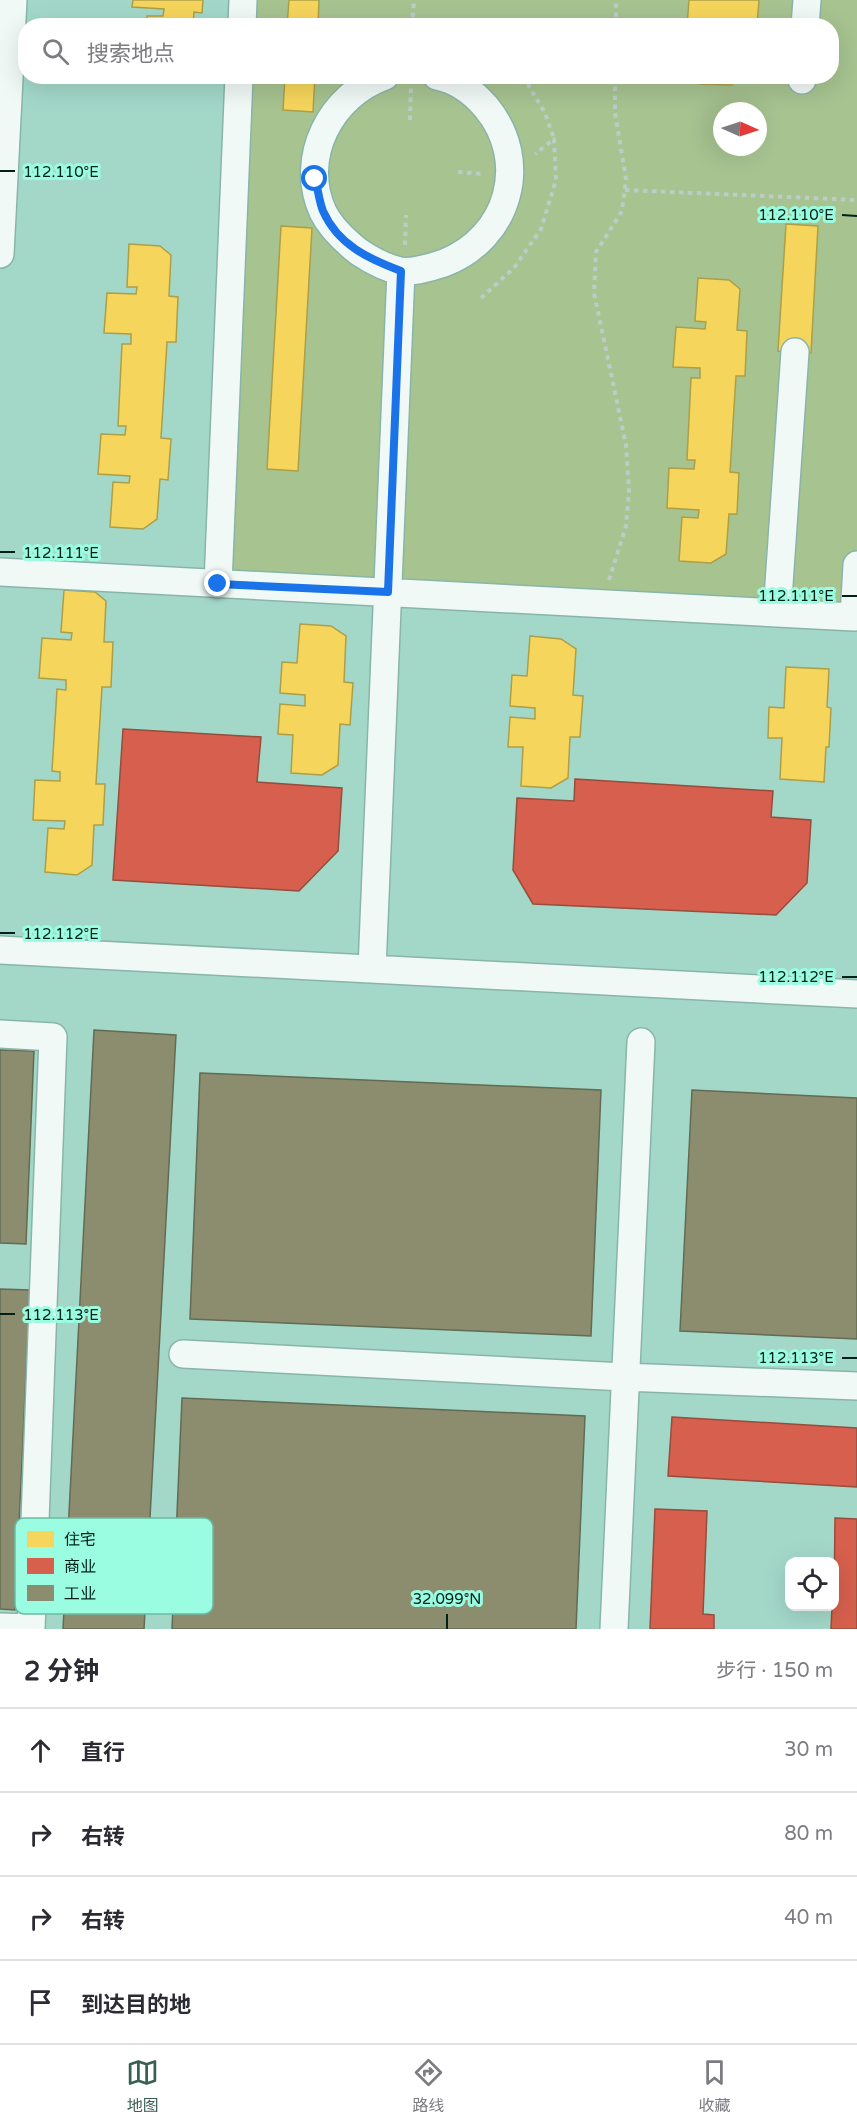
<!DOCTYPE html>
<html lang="zh">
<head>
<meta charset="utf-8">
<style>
  body { margin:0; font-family:"Varela Round","Noto Sans SC",sans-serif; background:#f2f2f3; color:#2b2b33 }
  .controls { position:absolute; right:18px; bottom:18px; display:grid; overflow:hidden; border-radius:12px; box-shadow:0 6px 24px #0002 }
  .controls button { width:54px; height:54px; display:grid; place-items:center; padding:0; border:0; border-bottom:2px solid #e1e1e2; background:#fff; color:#2b2b33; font:30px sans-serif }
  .compass { position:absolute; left:713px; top:102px; width:54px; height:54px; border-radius:50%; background:#fff; box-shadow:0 6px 24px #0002; rotate:93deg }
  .stop { position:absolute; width:18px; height:18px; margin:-14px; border:4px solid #1a73e8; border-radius:50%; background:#fff }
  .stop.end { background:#1a73e8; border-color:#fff; box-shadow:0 2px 6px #0008 }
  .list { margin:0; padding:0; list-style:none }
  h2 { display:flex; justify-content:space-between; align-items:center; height:78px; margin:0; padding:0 24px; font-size:26px }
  h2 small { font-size:20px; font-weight:400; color:#7c7c81 }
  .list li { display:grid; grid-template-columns:39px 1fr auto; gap:18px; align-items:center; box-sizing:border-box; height:84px; padding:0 24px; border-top:2px solid #e1e1e2 }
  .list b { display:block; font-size:22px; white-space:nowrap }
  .list em { font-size:20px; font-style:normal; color:#7c7c81 }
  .icon { flex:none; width:33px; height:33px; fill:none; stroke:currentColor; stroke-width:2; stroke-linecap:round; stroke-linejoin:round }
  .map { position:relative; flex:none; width:857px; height:1629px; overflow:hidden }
  .search { position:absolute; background:#fff; box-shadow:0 6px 24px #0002; left:18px; right:18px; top:18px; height:66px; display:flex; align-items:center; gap:15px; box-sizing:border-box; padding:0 21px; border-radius:24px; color:#7c7c81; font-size:22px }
  .sheet { height:414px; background:#fff }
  nav { display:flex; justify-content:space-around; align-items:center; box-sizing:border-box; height:84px; border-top:2px solid #e1e1e2; background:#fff; font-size:16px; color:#7c7c81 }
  nav a { display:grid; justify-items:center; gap:3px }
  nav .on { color:#3a6056 }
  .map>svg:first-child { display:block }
  .green { fill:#a7c390; fill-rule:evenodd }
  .homes { fill:#f6d55c; stroke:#ac9f48; stroke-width:1.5 }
  .shops { fill:#d6604d; stroke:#964d3d; stroke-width:1.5 }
  .industry { fill:#8c8c6e; stroke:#626c54; stroke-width:1.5 }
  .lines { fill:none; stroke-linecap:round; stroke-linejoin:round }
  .minor-casing { stroke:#89b5a9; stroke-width:30 }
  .path { stroke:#bcccc7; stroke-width:4; stroke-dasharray:4.5 4.5; stroke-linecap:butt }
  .minor { stroke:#f1f9f7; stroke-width:27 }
  .route { stroke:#1a73e8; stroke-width:8 }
  .ticks { fill:none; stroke:#012018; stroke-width:2 }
  .key { fill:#9afce0; stroke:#6cbaa4; stroke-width:1.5 }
  .key-label { font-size:16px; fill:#012018 }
  .ticks-label { font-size:15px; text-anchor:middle; fill:#012018; stroke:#9afce0; stroke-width:6; stroke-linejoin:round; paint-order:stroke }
</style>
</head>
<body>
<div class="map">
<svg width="857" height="1629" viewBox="0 0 857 1629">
  <rect width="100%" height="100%" fill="#a3d8c9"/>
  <path class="green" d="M243 0H857V565L854 617 218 584 239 77 832 76V26H242ZM722 111H758V147H722Z"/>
  <path class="homes" d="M133 0H203L202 13 194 12 193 26H147V16H163L164 9 132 7Z
    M289 0H319L318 26H287Z
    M689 0H759L757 26H687Z
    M285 76H315L313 112 283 110Z
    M699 76H746L731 85 699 84Z
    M786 224 818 226 811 353 778 351Z
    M281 226 312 228 298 471 267 469Z
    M129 244 160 246 171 255 169 296 178 297 176 342H167L161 438 171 439 168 480 160 479 157 519 143 529 110 527 113 482 129 483 130 476 98 474 101 434 125 435 126 426H118L122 344H131V334L104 333 107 293 136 294 137 287H127Z
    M698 278 729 280 740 289 737 330 747 331 745 376H736L730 472 739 473 737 514H729L726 554 711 563 679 561 682 517 698 518 699 510 667 508 669 468 694 469 695 460H687L691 378H700V368L673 367 676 327 705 329 706 322 695 321Z
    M64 590 95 592 106 601 104 642H113L111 687H102L96 784H105L103 825H94L92 865 77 875 45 872 48 828 64 829 65 821 33 820 35 780 60 781V772L52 771 57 689 66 690V680L39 678 42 638 71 640 72 633 61 632Z
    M300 624 331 626 346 636 344 682 353 683 350 725 340 724 338 765 322 775 291 773 293 735 278 734 280 704 305 706V695L280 693 282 662 297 663Z
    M530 636 561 639 576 649 573 695 583 696 580 737H570L568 778 551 788 521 786 523 747H508L510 717 535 719V708L510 706 512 675 527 676Z
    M786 667 829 669 827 707 831 708 829 747H826L824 782 780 779 782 738H768L769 707 784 708Z"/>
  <path class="shops" d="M123 729 261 737 257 782 342 788 338 851 299 891 113 880Z
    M575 779 773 791 771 817 811 820 807 883 776 915 533 904 513 870 517 798 574 801Z
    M672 1417 857 1428V1487L668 1476Z
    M655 1509 707 1511 703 1614 714 1615V1629H650Z
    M835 1518 857 1519V1629H831L832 1606H834Z"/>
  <path class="industry" d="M94 1030 176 1035 144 1629H63Z
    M0 1050 34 1051 26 1244 0 1243Z
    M200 1073 601 1090 591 1336 190 1319Z
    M692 1090 857 1098V1339L680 1331Z
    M0 1289 30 1290 15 1610 0 1609Z
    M182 1398 585 1416 576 1629H172Z"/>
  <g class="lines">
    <g class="minor-casing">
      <path id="minor" d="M242 26 243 0
        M805 26 807 0
        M385 76C331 95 298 157 323 212 331 228 345 241 359 252 371 260 386 268 400 271 413 273 432 267 444 263 509 238 531 161 486 107 474 93 457 80 437 76
        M802 80V76
        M0 254 13 0
        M0 572 854 617 857 565
        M218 584 239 76
        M777 613 795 352
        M0 950 857 994
        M372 969 401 271
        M0 1034 53 1037 31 1629
        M183 1354 624 1377 857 1386
        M0 1627 31 1628
        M614 1629 641 1042"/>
    </g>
    <path class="path" d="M412 26 414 0
      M616 26V0
      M523 76 545 113 554 139
      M410 120 411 85
      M458 172 484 174
      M625 190 857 200
      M405 245 406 215
      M481 298 514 268 541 229 556 180 554 139 535 154
      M609 580 626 526 629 491 626 445 594 293 596 252 622 211 626 179 615 113V76"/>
    <use href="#minor" class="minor"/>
  </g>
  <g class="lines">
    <path class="route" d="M218 584 388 592 401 271C369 259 338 245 323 211 319 201 318 189 315 179"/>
  </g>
  <path class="ticks" d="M0 171H15M842 215 857 216M0 552H15M842 596H857M0 933H15M842 977H857M0 1314H15M842 1358H857M447 1629V1614"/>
  <rect x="15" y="1518" width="198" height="96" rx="9" class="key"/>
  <rect x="27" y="1531" width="27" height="16" fill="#f6d55c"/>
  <rect x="27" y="1558" width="27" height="16" fill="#d6604d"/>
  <rect x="27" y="1585" width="27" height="16" fill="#8c8c6e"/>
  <g class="key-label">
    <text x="64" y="1545">住宅</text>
    <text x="64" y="1572">商业</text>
    <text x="64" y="1599">工业</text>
  </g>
  <g class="ticks-label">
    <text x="61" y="177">112.110°E</text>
    <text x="796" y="220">112.110°E</text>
    <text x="61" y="558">112.111°E</text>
    <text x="796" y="601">112.111°E</text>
    <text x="61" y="939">112.112°E</text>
    <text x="796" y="982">112.112°E</text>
    <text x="61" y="1320">112.113°E</text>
    <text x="796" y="1363">112.113°E</text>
    <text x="447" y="1604">32.099°N</text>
  </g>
</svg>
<div class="controls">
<button><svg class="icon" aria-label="locate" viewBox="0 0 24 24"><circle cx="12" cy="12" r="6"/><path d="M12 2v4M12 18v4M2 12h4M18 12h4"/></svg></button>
</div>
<svg class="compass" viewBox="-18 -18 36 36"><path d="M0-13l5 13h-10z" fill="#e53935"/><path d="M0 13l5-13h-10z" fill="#7c7c81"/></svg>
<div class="stop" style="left:315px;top:179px"></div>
<div class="stop end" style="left:218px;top:584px"></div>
<div class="search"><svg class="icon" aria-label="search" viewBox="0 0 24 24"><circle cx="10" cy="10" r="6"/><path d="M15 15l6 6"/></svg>搜索地点</div>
</div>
<section class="sheet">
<h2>2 分钟<small>步行 · 150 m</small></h2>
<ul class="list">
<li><svg class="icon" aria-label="ahead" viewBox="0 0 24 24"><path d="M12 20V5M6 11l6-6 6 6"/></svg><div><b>直行</b></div><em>30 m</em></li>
<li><svg class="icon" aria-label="right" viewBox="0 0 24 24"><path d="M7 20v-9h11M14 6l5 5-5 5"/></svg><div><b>右转</b></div><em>80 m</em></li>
<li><svg class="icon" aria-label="right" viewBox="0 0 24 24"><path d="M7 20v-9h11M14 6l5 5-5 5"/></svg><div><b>右转</b></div><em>40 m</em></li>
<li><svg class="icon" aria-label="arrive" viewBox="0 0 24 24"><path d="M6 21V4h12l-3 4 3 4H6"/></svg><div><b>到达目的地</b></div></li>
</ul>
</section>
<nav>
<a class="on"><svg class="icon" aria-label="map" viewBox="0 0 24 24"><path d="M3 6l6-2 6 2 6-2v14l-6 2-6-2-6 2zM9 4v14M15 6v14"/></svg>地图</a>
<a><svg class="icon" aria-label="directions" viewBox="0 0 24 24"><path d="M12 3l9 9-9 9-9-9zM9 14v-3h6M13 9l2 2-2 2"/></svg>路线</a>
<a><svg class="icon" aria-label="saved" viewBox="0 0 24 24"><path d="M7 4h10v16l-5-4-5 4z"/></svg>收藏</a>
</nav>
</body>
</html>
